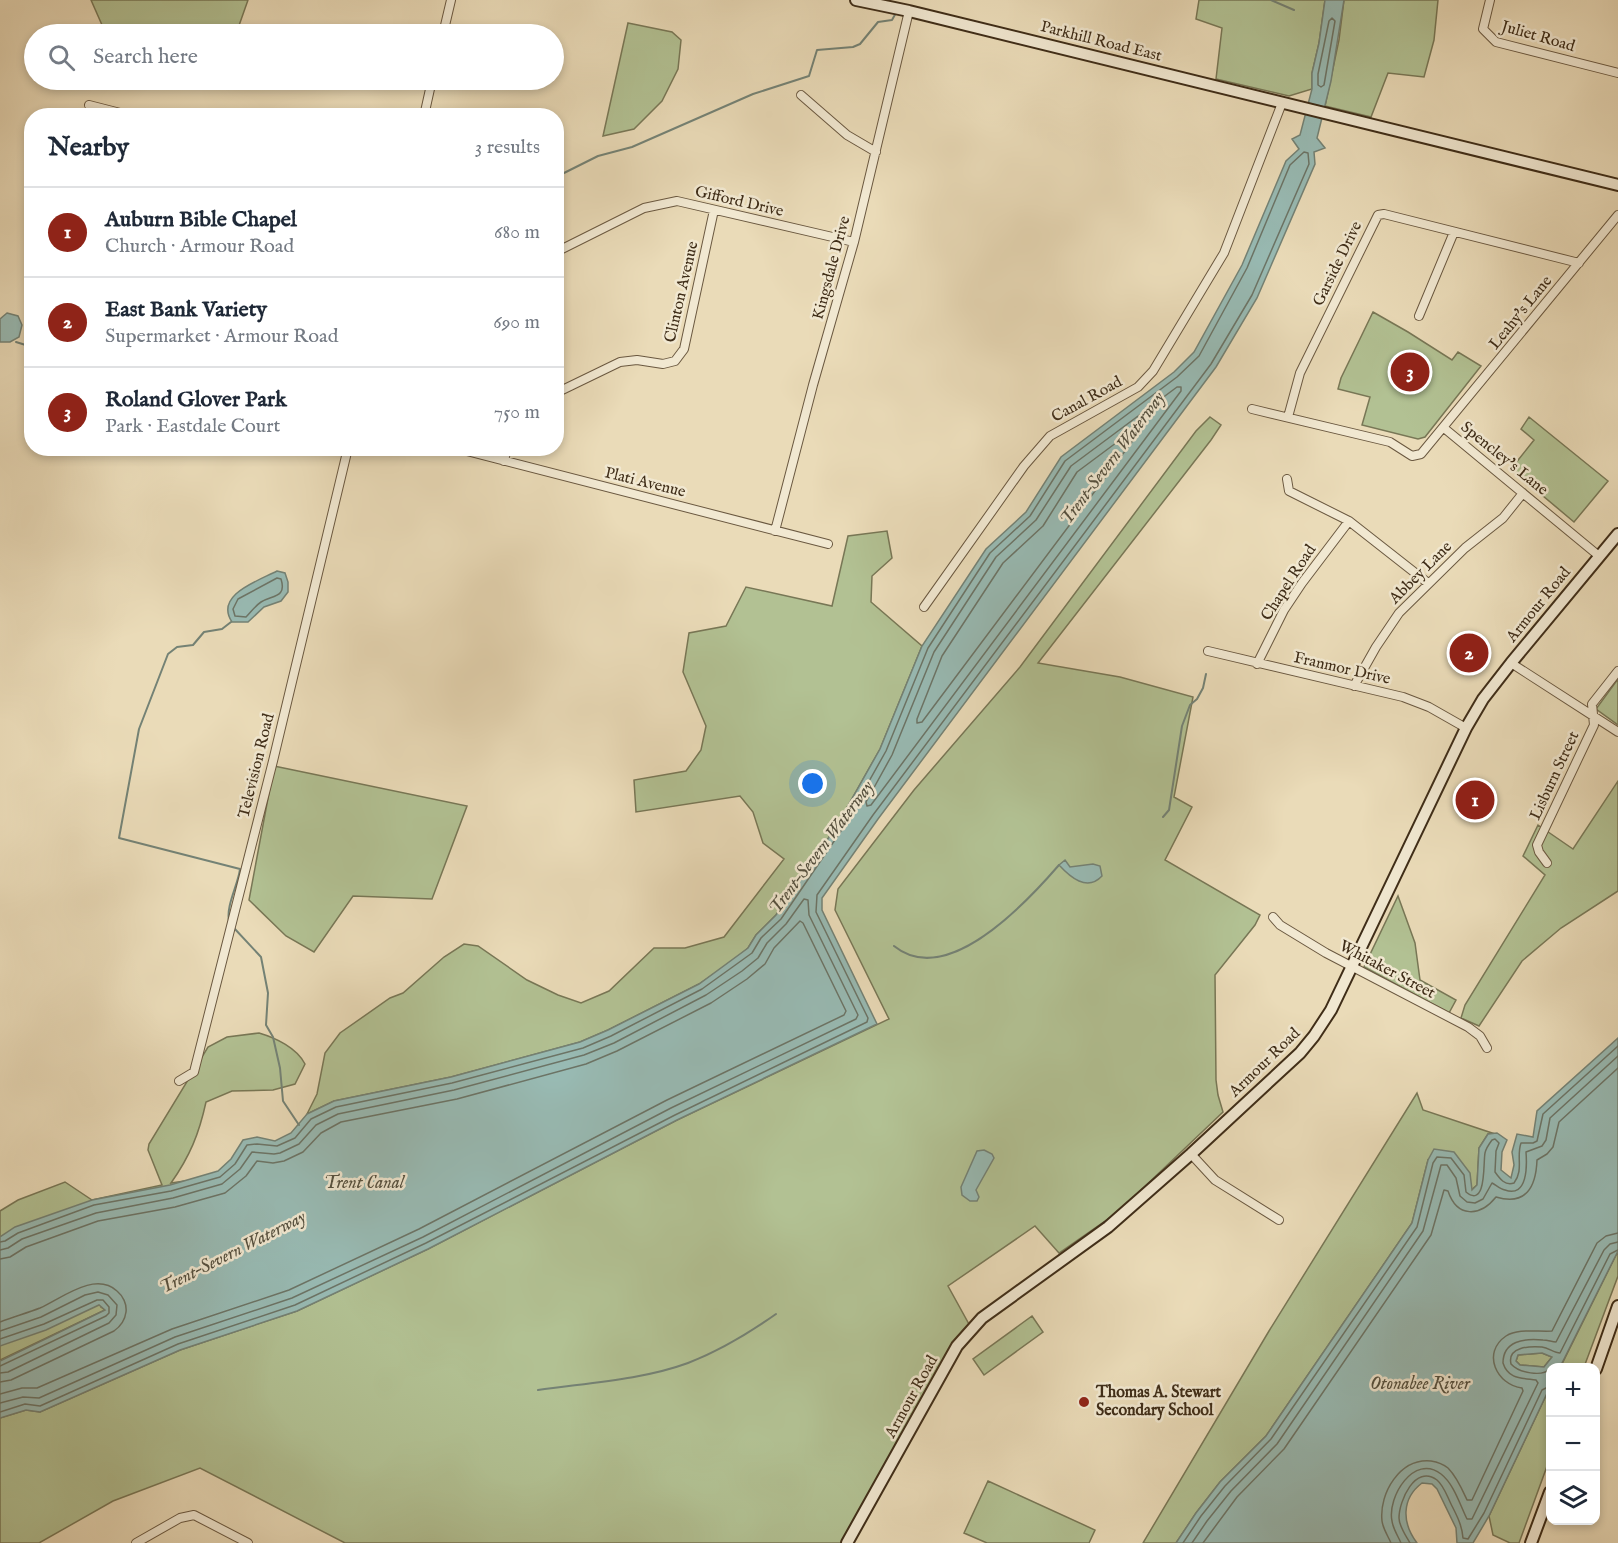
<!DOCTYPE html>
<html lang="en">
<head>
<meta charset="utf-8">
<style>
  body { margin:0; font-family:"IM FELL English",serif; background:#f2f2f3; color:#1f2937 }
  .controls { position:absolute; right:18px; bottom:18px; display:grid; overflow:hidden; border-radius:12px; box-shadow:0 3px 9px #0003 }
  .controls button { width:54px; height:54px; display:grid; place-items:center; padding:0; border:0; border-bottom:2px solid #e0e1e3; background:#fff; color:#1f2937; font:30px sans-serif }
  .you { position:absolute; left:813px; top:784px; width:21px; height:21px; margin:-15px; border:4px solid #fff; border-radius:50%; background:#1a73e8; box-shadow:0 0 0 9px #1a73e833 }
  .badge { display:grid; place-items:center; width:39px; height:39px; border-radius:50%; background:#8f2418; color:#fff; font-size:20px; font-weight:700 }
  .pin { position:absolute; translate:-50% -50%; border:3px solid #fff; box-shadow:0 2px 6px #0006 }
  .list { margin:0; padding:0; list-style:none }
  h2 { display:flex; justify-content:space-between; align-items:center; height:78px; margin:0; padding:0 24px; font-size:26px }
  h2 small { font-size:20px; font-weight:400; color:#747a83 }
  .list li { display:grid; grid-template-columns:39px 1fr auto; gap:18px; align-items:center; box-sizing:border-box; height:90px; padding:0 24px; border-top:2px solid #e0e1e3 }
  .list b { display:block; font-size:22px; white-space:nowrap }
  .list p { margin:0; font-size:20px; white-space:nowrap; color:#747a83 }
  .list em { font-size:20px; font-style:normal; color:#747a83 }
  .icon { flex:none; width:33px; height:33px; fill:none; stroke:currentColor; stroke-width:2; stroke-linecap:round; stroke-linejoin:round }
  .map { position:relative; flex:none; width:1618px; height:1543px; overflow:hidden }
  .search { position:absolute; background:#fff; box-shadow:0 3px 9px #0003; left:24px; top:24px; width:540px; height:66px; display:flex; align-items:center; gap:15px; box-sizing:border-box; padding:0 21px; border-radius:33px; color:#747a83; font-size:22px }
  .panel { position:absolute; background:#fff; box-shadow:0 3px 9px #0003; left:24px; top:108px; width:540px; height:348px; border-radius:24px }
  .map>svg:first-child { display:block }
  .green { fill:#b2c193; stroke:#787756; stroke-width:1.5 }
  .water { fill:#98bab3; stroke:#748275; stroke-width:1.5; fill-rule:evenodd }
  .lines { fill:none; stroke-linecap:round; stroke-linejoin:round }
  .shore { stroke:#6c7466; stroke-width:1.5 }
  .stream { stroke:#748275; stroke-width:2 }
  .street-casing { stroke:#6a5840; stroke-width:10 }
  .secondary-casing { stroke:#3f2d18; stroke-width:14 }
  .street { stroke:#f1e8d1; stroke-width:8 }
  .secondary { stroke:#f1e8d1; stroke-width:10 }
  .poi-dot { fill:#8f2418; stroke:#f1e8d1; stroke-width:2 }
  .labels { text-anchor:middle; dominant-baseline:central; stroke-width:5; stroke-linejoin:round; paint-order:stroke }
  .street-label { font-size:16px; fill:#3f2d18; stroke:#f1e8d1 }
  .poi-label { font-size:16px; font-weight:bold; fill:#3f2d18; stroke:#f1e8d1; text-anchor:start }
  .water-label { font-size:18px; font-style:italic; fill:#55503f; stroke:#f1e8d1 }
</style>
</head>
<body>
<div class="map">
<svg width="1618" height="1543" viewBox="0 0 1618 1543">
  <rect width="100%" height="100%" fill="#eadbb8"/>
  <filter id="stains"><feTurbulence type="fractalNoise" baseFrequency=".00333" numOctaves="4"/><feColorMatrix values="0 0 0 0 .2 0 0 0 0 .09 0 0 0 0 .02 0 0 0 .5 -.17"/></filter>
  <radialGradient id="worn" r=".72"><stop offset=".6" stop-color="#630" stop-opacity="0"/><stop offset="1" stop-color="#630" stop-opacity=".3"/></radialGradient>
  <path class="green" d="M91 0H248L236 34H106Z
    M1199 0H1325L1319 43 1312 73V89L1289 96 1216 79 1222 28 1196 19Z
    M1344 0H1438L1434 40 1424 77 1388 73 1371 117 1325 106 1339 40Z
    M628 23 672 32 681 40 678 69 662 101 634 129 603 136Z
    M1373 312 1408 332 1452 360 1458 352 1481 366 1425 437 1418 439 1362 425 1370 397 1338 389 1341 378Z
    M1210 417 1221 425 1211 440 1038 663 1120 677 1193 697 1174 797 1192 807 1165 860 1260 915 1255 925 1215 975 1216 1080 1218 1095 1223 1112 1118 1212 1059 1253 1035 1226 948 1286 970 1326 845 1543H345L200 1468 113 1501 39 1543H0V1418L26 1410 40 1412 180 1350 297 1311 428 1249 677 1120 889 1019 835 910 838 889 914 790 1020 667 1196 431Z
    M1529 417 1608 481 1574 522 1511 469 1534 440 1521 429Z
    M887 531 892 558 872 576 871 602 922 646 880 749 836 827 776 915 756 935 748 948 734 960 699 984 608 1030 580 1042 451 1077 334 1101 307 1114 317 1094 325 1053 340 1033 390 998 403 993 444 957 464 944 478 946 527 980 558 995 581 1003 609 991 654 948H685L724 937 784 859 763 843 753 812 740 796 636 812 634 780 686 771 701 750 706 726 683 672 689 633 726 626 746 587 832 606 848 536Z
    M1618 679V725L1596 709Z
    M274 766 467 806 432 899 353 896 314 952 286 936 249 900Z
    M1618 781V891L1561 928 1522 961 1479 1026 1461 1018 1465 1005 1545 875 1523 856 1538 825 1573 849Z
    M1398 896 1415 943 1420 980 1456 1000 1449 1013 1364 967Z
    M259 1033C276 1038 297 1048 305 1064L295 1084 273 1090 232 1091 206 1102C199 1134 190 1156 171 1183L185 1181 101 1307 105 1310 0 1360V1211L18 1200 65 1182 92 1200 162 1185 148 1150 149 1144 208 1047 227 1037Z
    M1417 1093 1423 1110 1492 1133 1488 1134 1479 1148 1477 1185 1471 1190 1428 1160 1412 1223 1266 1436 1220 1482 1196 1513 1176 1543H1143L1269 1331Z
    M1618 1251V1276L1584 1367 1560 1368Z
    M1032 1316 1043 1332 984 1375 973 1359Z
    M1542 1353 1552 1357 1544 1367 1520 1365 1516 1361 1518 1355Z
    M1550 1387V1458L1519 1543H1510L1493 1535 1489 1516Z
    M988 1481 1095 1530 1089 1543H987L964 1533Z"/>
  <path class="water" d="M1325 0H1344L1331 81 1317 138 1325 148 1314 152 1315 164 1257 298 1216 367 878 819 822 898V910L877 1024 677 1120 428 1249 297 1311 180 1350 40 1412 26 1410 0 1418V1361L105 1310 99 1305 46 1330 0 1346V1237L15 1227 92 1200 170 1185 218 1171 231 1159 243 1140 257 1137 275 1141 291 1133 307 1114 334 1101 451 1077 580 1042 608 1030 699 984 748 948 756 935 776 915 836 827 880 749 922 646 986 549 1026 512 1061 457 1174 372 1194 352 1242 265 1286 161 1299 149 1292 139 1300 135 1312 89V73L1319 43Z
    M7 313 18 316 22 325 19 337 10 342H0V319Z
    M277 571 285 573 288 582V592L281 601 264 607 248 622H232C214 595 258 581 277 571Z
    M1065 860 1070 867 1093 864 1100 866 1102 876C1087 892 1070 877 1059 865Z
    M1618 1038V1251L1560 1367 1550 1368V1387L1489 1516 1473 1543H1457L1456 1528 1437 1489 1432 1484 1422 1483C1401 1499 1402 1523 1417 1543H1176L1196 1513 1220 1482 1266 1436 1412 1223 1428 1160 1434 1149 1454 1152 1470 1173 1472 1190 1477 1185 1479 1148 1488 1134 1497 1133 1507 1140 1502 1152 1501 1170 1511 1178 1514 1165 1512 1152 1517 1134 1533 1137 1537 1111ZM1542 1353 1552 1357 1544 1367 1520 1365 1516 1361 1518 1355Z
    M984 1150 992 1154 994 1158 976 1190 979 1197 977 1201H970L962 1195 961 1187 977 1151Z"/>
  <g class="lines">
    <path class="shore" d="M1332 18 1335 21 1324 85 1321 87 1318 85V74L1329 21Z
      M1177 387H1181V391L871 805 867 806 866 802 892 755 934 652 996 557 1036 520 1071 466Z
      M1132 431 1137 432V435L922 722 917 723V719L942 656 1003 563 1043 526 1077 472Z
      M277 578 281 579C287 598 272 595 261 602 255 606 251 612 246 617L235 616 233 609 238 599Z
      M0 1242 5 1241 18 1233 94 1205 171 1191 220 1177 235 1164 247 1145 257 1144 277 1146 295 1138 311 1119 336 1107 452 1083 583 1048 611 1036 702 989 752 953 761 938 781 919 841 831 886 751 928 648 990 553 1030 516 1065 461 1177 377 1199 356 1247 268 1290 165 1304 152 1308 153 1309 164 1252 295 1211 364 873 815 817 895 816 912 868 1018 867 1022 675 1115 426 1243 295 1305 178 1344 40 1406 25 1404 0 1412
      M0 1250 8 1248 22 1239 96 1213 173 1198 222 1184 240 1169 252 1152 274 1154 280 1153 299 1144 316 1125 338 1114 454 1090 584 1055 614 1043 706 995 742 971 758 958 767 943 786 924 804 899 808 900 809 915 858 1015 856 1019 671 1108 423 1237 292 1298 175 1337 39 1398 23 1397 0 1403
      M0 1259 10 1257 26 1247 98 1221 175 1207 225 1193 246 1176 257 1161 273 1163 284 1161 303 1152 321 1133 341 1122 457 1099 586 1064 617 1051 711 1003 747 979 765 964 774 948 800 921 803 923 846 1011 844 1015 667 1100 419 1229 289 1290 172 1329 37 1388H22L0 1394
      M0 1322C13 1317 27 1313 40 1308 62 1298 95 1271 117 1291 123 1296 127 1304 126 1312 125 1320 121 1326 114 1331L11 1380 0 1382
      M0 1331 41 1317 85 1295 98 1292 108 1295 117 1305 116 1315 109 1323 8 1372 0 1373
      M0 1339 44 1324 97 1300H103L109 1307V1313L106 1316 0 1366
      M1550 1369C1542 1377 1519 1373 1511 1364 1507 1347 1529 1346 1542 1347 1549 1348 1554 1353 1560 1353L1610 1254 1618 1250
      M1183 1543 1201 1516 1225 1486 1271 1439 1417 1227 1433 1163 1437 1157 1451 1158 1464 1175 1466 1192C1487 1209 1483 1162 1485 1153 1486 1148 1489 1144 1492 1140L1495 1139 1499 1143 1496 1151 1495 1172C1500 1179 1505 1186 1514 1183 1524 1170 1516 1157 1521 1143H1533L1537 1141 1543 1114 1618 1046
      M1192 1543 1207 1521 1231 1491 1277 1444 1423 1231 1441 1165H1447L1456 1178 1460 1196 1467 1202 1475 1203 1483 1199 1492 1183C1496 1185 1500 1189 1505 1190 1528 1198 1527 1165 1526 1152L1542 1146 1546 1140 1550 1118 1618 1056
      M1203 1543 1237 1497 1284 1449 1431 1235 1444 1190 1448 1191C1457 1218 1480 1217 1496 1197 1526 1206 1536 1187 1537 1160L1547 1154 1553 1147 1559 1122 1618 1068
      M1391 1543C1388 1536 1383 1529 1382 1521 1379 1493 1400 1458 1431 1461 1437 1462 1443 1464 1448 1468 1457 1477 1462 1489 1467 1500H1472L1523 1391 1522 1388C1497 1385 1481 1353 1506 1336 1518 1328 1538 1332 1552 1331L1597 1243 1606 1236 1618 1233
      M1401 1543C1398 1536 1393 1529 1392 1521 1387 1497 1414 1453 1441 1474 1454 1484 1460 1505 1467 1519H1472L1538 1383 1536 1380C1521 1378 1508 1379 1503 1363 1503 1341 1524 1338 1543 1340 1548 1340 1552 1342 1556 1342L1604 1250 1610 1244 1618 1242
      M1410 1543C1406 1536 1399 1526 1399 1518 1399 1501 1415 1464 1437 1480 1444 1486 1447 1496 1451 1504 1457 1516 1462 1525 1463 1538L1468 1539 1484 1513 1542 1390 1550 1386"/>
    <path class="stream" d="M1271 0 1294 10
      M556 177 598 156 632 147 753 94 809 76 817 50 853 47 860 44 878 22 892 20 897 11
      M16 342 32 347
      M1163 817 1169 810 1182 726 1190 705 1197 699 1203 688 1206 674
      M229 921C226 905 238 885 240 869L119 838 139 729 168 654 177 647 193 645 204 632 222 629 231 622
      M234 928 261 957 268 993 266 1025 273 1037 280 1068 283 1101 299 1125
      M894 946C947 989 1027 902 1059 865
      M538 1390C586 1383 642 1380 688 1363 719 1351 749 1333 776 1314"/>
    <g class="street-casing">
      <path id="street" d="M1490 0 1483 29 1496 42 1618 73
        M443 34 451 0
        M801 95 847 135 876 152
        M89 105 132 116
        M348 116H362
        M424 116 432 80
        M556 252 644 208 677 201 854 242
        M1419 316 1454 232
        M556 393 620 362 637 360 663 364 675 361 684 349 714 210
        M1252 409 1390 442 1412 456 1421 454 1618 215
        M1288 417 1300 373 1378 215 1384 214 1579 263
        M1444 428 1599 556
        M455 448 828 544
        M504 461 507 448
        M1287 479 1289 491 1349 521 1428 583
        M775 531 813 385 854 242 909 11
        M924 607 1024 466 1050 436 1138 387 1153 371 1224 253 1282 103
        M1208 651 1403 697 1429 707 1466 728
        M1511 663 1618 732
        M1257 664 1284 610 1302 583 1349 521
        M1354 686 1376 647 1399 613 1465 548 1503 518 1523 493
        M1547 863 1539 852 1537 845 1594 725 1592 704 1618 671
        M1273 917 1280 925 1326 953 1468 1027 1480 1036 1487 1048
        M179 1081 194 1072 273 761 348 448
        M1191 1154 1215 1180 1279 1220
        M136 1543 180 1518 194 1515 248 1543"/>
    </g>
    <g class="secondary-casing">
      <path id="secondary" d="M856 0 909 11 1618 185
        M1596 1369 1618 1306
        M847 1543 957 1346 982 1318 1108 1227 1191 1154 1300 1053 1314 1036 1331 1010 1466 728 1483 699 1511 663 1618 534
        M1531 1543 1550 1492"/>
    </g>
    <use href="#street" class="street"/>
    <use href="#secondary" class="secondary"/>
  </g>
  <circle class="poi-dot" cx="1084" cy="1402" r="6"/>
  <g class="labels">
    <g class="street-label">
      <text transform="translate(1538 37) rotate(16)">Juliet Road</text>
      <text transform="translate(1101 42) rotate(14)">Parkhill Road East</text>
      <text transform="translate(739 202) rotate(13)">Gifford Drive</text>
      <text transform="translate(1338 264) rotate(-64)">Garside Drive</text>
      <text transform="translate(832 268) rotate(-75)">Kingsdale Drive</text>
      <text transform="translate(682 292) rotate(-77)">Clinton Avenue</text>
      <text transform="translate(1521 313) rotate(-51)">Leahy's Lane</text>
      <text transform="translate(1087 400) rotate(-29)">Canal Road</text>
      <text transform="translate(1504 459) rotate(39)">Spencley's Lane</text>
      <text transform="translate(645 483) rotate(14)">Plati Avenue</text>
      <text transform="translate(1421 573) rotate(-45)">Abbey Lane</text>
      <text transform="translate(1289 583) rotate(-57)">Chapel Road</text>
      <text transform="translate(1539 605) rotate(-51)">Armour Road</text>
      <text transform="translate(1342 669) rotate(13)">Franmor Drive</text>
      <text transform="translate(257 766) rotate(-76)">Television Road</text>
      <text transform="translate(1555 776) rotate(-65)">Lisburn Street</text>
      <text transform="translate(1387 970) rotate(28)">Whitaker Street</text>
      <text transform="translate(1265 1063) rotate(-44)">Armour Road</text>
      <text transform="translate(912 1397) rotate(-61)">Armour Road</text>
    </g>
    <g class="poi-label">
      <text x="1096" y="1393">Thomas A. Stewart<tspan x="1096" dy="18">Secondary School</tspan></text>
    </g>
    <g class="water-label">
      <text transform="translate(1113 459) rotate(-53)">Trent–Severn Waterway</text>
      <text transform="translate(822 848) rotate(-53)">Trent–Severn Waterway</text>
      <text x="364" y="1183">Trent Canal</text>
      <text transform="translate(233 1253) rotate(-27)">Trent–Severn Waterway</text>
      <text x="1420" y="1384">Otonabee River</text>
    </g>
  </g>
  <rect width="100%" height="100%" filter="url(#stains)"/>
  <rect width="100%" height="100%" fill="url(#worn)"/>
</svg>
<div class="controls">
<button>+</button>
<button>−</button>
<button><svg class="icon" aria-label="layers" viewBox="0 0 24 24"><path d="M12 4l9 5-9 5-9-5zM3 14l9 5 9-5"/></svg></button>
</div>
<div class="you"></div>
<div class="pin badge" style="left:1475px;top:800px">1</div>
<div class="pin badge" style="left:1469px;top:653px">2</div>
<div class="pin badge" style="left:1410px;top:372px">3</div>
<div class="search"><svg class="icon" aria-label="search" viewBox="0 0 24 24"><circle cx="10" cy="10" r="6"/><path d="M15 15l6 6"/></svg>Search here</div>
<section class="panel">
<h2>Nearby<small>3 results</small></h2>
<ul class="list">
<li><span class="badge">1</span><div><b>Auburn Bible Chapel</b><p>Church · Armour Road</p></div><em>680 m</em></li>
<li><span class="badge">2</span><div><b>East Bank Variety</b><p>Supermarket · Armour Road</p></div><em>690 m</em></li>
<li><span class="badge">3</span><div><b>Roland Glover Park</b><p>Park · Eastdale Court</p></div><em>750 m</em></li>
</ul>
</section>
</div>
</body>
</html>
